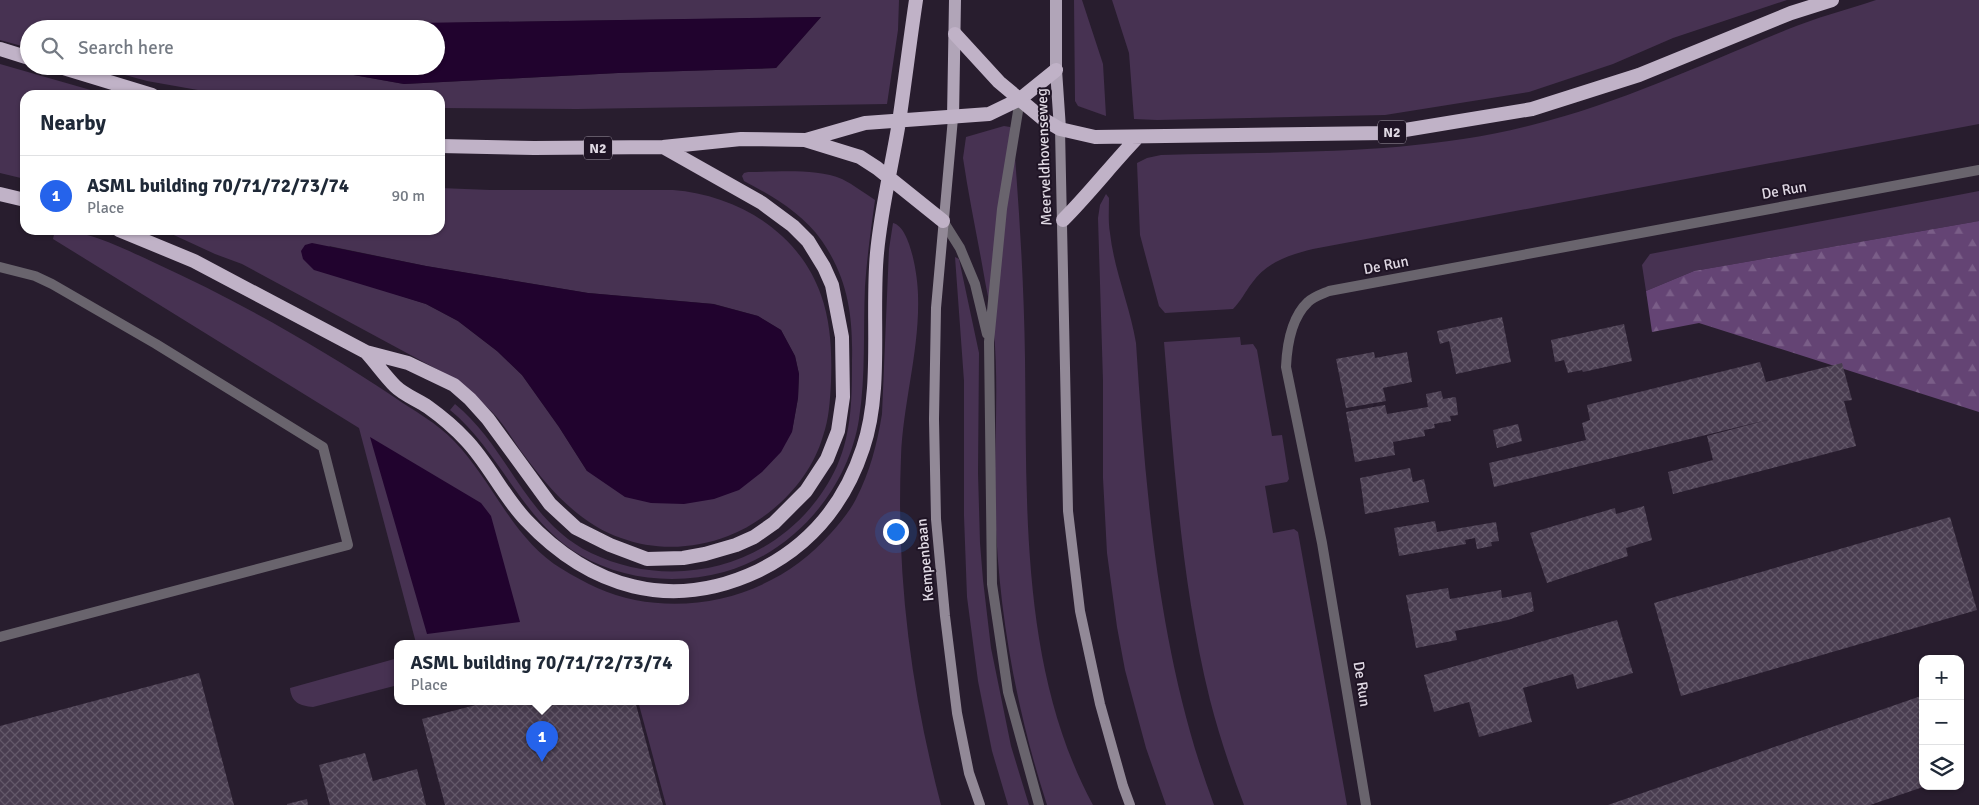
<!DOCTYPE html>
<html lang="en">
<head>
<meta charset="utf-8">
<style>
  body { margin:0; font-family:Signika,sans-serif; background:#f2f2f3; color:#1f2937 }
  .controls { position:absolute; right:15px; bottom:15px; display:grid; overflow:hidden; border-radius:10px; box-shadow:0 1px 4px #0004 }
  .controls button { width:45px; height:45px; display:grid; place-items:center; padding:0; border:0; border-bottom:1px solid #e0e1e3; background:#fff; color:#1f2937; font:25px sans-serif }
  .you { position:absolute; left:895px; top:531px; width:18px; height:18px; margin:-12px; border:4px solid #fff; border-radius:50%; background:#1a73e8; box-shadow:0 0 0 8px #1a73e833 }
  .badge { display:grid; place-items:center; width:32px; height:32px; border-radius:50%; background:#2563eb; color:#fff; font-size:16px; font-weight:700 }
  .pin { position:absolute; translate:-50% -41px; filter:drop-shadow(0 1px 2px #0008) }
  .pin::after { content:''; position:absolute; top:26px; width:18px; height:15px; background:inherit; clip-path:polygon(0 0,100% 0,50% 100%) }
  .popup { position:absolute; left:394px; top:640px; width:295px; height:65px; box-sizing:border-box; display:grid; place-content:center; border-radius:10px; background:#fff; filter:drop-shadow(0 1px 4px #0005); font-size:16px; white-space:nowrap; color:#747a83 }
  .popup b { font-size:19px; color:#1f2937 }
  .popup::after { content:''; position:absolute; left:50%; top:100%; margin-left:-10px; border:10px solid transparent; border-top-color:#fff }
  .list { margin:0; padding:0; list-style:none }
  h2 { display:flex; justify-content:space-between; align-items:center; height:65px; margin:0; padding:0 20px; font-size:21px }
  h2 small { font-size:16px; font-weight:400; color:#747a83 }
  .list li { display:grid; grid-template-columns:32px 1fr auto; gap:15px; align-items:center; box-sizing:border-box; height:80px; padding:0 20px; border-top:1px solid #e0e1e3 }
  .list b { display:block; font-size:19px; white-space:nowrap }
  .list p { margin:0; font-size:16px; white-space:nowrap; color:#747a83 }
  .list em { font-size:16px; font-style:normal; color:#747a83 }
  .icon { flex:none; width:28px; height:28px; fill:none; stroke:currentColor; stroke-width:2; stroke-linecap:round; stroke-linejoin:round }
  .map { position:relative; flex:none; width:1979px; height:805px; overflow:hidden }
  .search { position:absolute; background:#fff; box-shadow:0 1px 4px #0004; left:20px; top:20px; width:425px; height:55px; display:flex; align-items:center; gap:12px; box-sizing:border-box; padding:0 18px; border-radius:28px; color:#747a83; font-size:19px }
  .panel { position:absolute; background:#fff; box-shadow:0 1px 4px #0004; left:20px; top:90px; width:425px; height:145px; border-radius:15px }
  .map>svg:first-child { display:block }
  .grass { fill:#473252; fill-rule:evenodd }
  .forest { fill:url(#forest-firs) }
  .water { fill:#21032e }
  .building { fill:url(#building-cross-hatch) }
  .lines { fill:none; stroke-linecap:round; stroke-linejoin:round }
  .service { stroke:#69646d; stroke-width:10 }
  .minor { stroke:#69646d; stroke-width:10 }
  .secondary { stroke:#928997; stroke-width:10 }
  .primary { stroke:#b1a5b8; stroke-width:12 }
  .trunk { stroke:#c0b2c7; stroke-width:14 }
  .labels { text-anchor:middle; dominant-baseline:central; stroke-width:4; stroke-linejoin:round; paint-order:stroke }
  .shield { fill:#1f1425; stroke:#a69eab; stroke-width:1 }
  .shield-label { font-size:14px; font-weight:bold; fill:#e0d9e4 }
  .street-label { font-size:15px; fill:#e0d9e4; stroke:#1f1425 }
</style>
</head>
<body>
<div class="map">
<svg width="1979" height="805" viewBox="0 0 1979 805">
  <defs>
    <pattern id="forest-firs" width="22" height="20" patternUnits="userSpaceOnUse" patternTransform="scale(1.25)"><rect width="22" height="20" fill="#644474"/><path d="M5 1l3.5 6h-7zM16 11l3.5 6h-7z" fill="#7a5e88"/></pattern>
    <pattern id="building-cross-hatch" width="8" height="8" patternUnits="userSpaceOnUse" patternTransform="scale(1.25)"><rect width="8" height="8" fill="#493d50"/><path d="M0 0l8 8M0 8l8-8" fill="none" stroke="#635869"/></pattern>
  </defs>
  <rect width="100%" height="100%" fill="#281d2e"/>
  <path class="grass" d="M0 0H899L898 30 887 104 577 109 440 108V95H226L147 81 92 66H303L404 84 618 73 776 68 821 17 148 28 151 29H29V48L0 40Z
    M1074 0H1082L1103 64 1106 116 1078 106 1075 101Z
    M1112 0H1787L1673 38 1613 64 1529 92 1385 115 1157 120 1134 119 1129 53Z
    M1876 0H1979V124L1313 249C1289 255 1267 262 1252 283 1245 292 1241 301 1233 309L1165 313 1159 306 1140 235 1137 163 1147 158 1161 155C1284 151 1412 156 1532 125 1620 103 1703 64 1786 30 1815 18 1846 10 1876 0Z
    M0 64 108 95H25V179L0 173Z
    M1004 126 1010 127 1013 131C1019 207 1024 282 1025 358 1027 506 1020 670 1093 805H1047C1015 706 997 604 995 500 994 445 999 389 994 333 993 316 988 298 985 281 978 240 969 199 963 158L966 137Z
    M748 172C776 172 816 168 842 179 854 185 864 193 875 200 871 229 867 257 865 286 863 330 866 375 859 419 848 490 793 553 724 572 676 585 623 580 580 555 521 520 501 452 450 410L455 404C509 448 525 521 591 553 683 597 794 560 837 466 852 432 852 396 852 360 853 316 848 279 822 241 802 213 774 197 744 181L742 176 744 173Z
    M440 188 490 190H673C737 195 799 232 821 295 831 323 832 353 831 382 830 401 829 419 823 436 810 481 771 519 728 536 694 549 656 551 621 538 580 524 549 489 524 455 514 442 506 427 494 414 479 398 461 385 442 372L242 264 215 254 163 230H440ZM329 246 426 266 588 293 714 304 758 316 781 330 795 356 799 374 798 398 792 431 587 471 559 427 522 375 497 351 458 321 426 304 377 288Z
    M1979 191V221L1694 271 1646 291 1642 265 1650 254Z
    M1106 194 1109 198C1109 209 1108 221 1110 233 1114 270 1130 306 1136 343 1146 498 1159 658 1214 805H1166L1146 748 1125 670 1117 627 1107 553 1103 478V381L1098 218 1100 205Z
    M893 223C911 227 918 279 918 295 920 349 903 403 901 457 896 575 911 691 941 805H666L638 701H686V643H416L359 428 53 239 55 230C88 230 125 249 155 263 238 301 318 346 394 397 414 411 437 423 454 441 493 481 513 540 562 569 585 583 609 595 635 600 707 614 782 589 831 533 840 523 850 511 856 499 870 472 877 444 882 414L889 249Z
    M955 257 959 259 979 353 978 473 980 543 983 580 991 648 1011 746 1029 805H1008L992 751 978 681 967 597 964 516V381Z
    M1240 337 1241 345 1253 344 1257 350 1272 436 1282 435 1289 479 1287 482 1265 486 1273 533 1294 529 1298 532 1347 805H1244C1231 771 1219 735 1210 700 1181 583 1174 461 1164 342Z
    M398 658V685L313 707C300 706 291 702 290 688Z"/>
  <path class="forest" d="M1979 221V412L1699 323 1652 332 1646 291 1694 271Z"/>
  <path class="water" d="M821 17 776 68 618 73 404 84 303 66H436V29H151L145 27Z
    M312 243 426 266 588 293 713 304 758 316 781 330 795 356 799 374 798 398 792 432 781 452 762 472 739 490 714 499 684 504 651 503 625 497 587 471 559 427 522 375 497 351 458 321 426 304 314 270 303 259 301 251 305 245Z
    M370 437 481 503 491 516 520 622 427 634Z"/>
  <path class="building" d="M1502 317 1511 362 1456 374 1449 341 1440 344 1437 331Z
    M1624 324 1632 361 1583 372 1582 370 1568 373 1564 360 1555 362 1551 340Z
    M1374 352 1375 358 1407 352 1412 382 1383 388 1386 401 1346 408 1336 359Z
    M1760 362 1766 382 1842 363 1852 400 1844 401 1856 446 1673 494 1668 472 1713 460 1707 436 1771 419 1494 487 1489 463 1586 440 1582 423 1590 420 1587 405Z
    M1441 391 1443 399 1455 397 1456 398 1458 415 1450 416 1451 421 1434 424 1435 428 1424 430 1425 436 1393 442 1395 455 1355 462 1346 412 1385 405 1387 414 1428 407 1426 394Z
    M1518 424 1522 441 1497 448 1493 430Z
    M1410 468 1413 482 1424 479 1429 502 1365 514 1360 478Z
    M1644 506 1652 540 1626 548 1628 556 1547 583 1530 533 1615 508 1616 514Z
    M1950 517 1977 610 1681 696 1654 603Z
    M1435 521 1437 532 1496 522 1499 541 1491 542 1492 546 1477 549 1475 538 1465 540 1466 544 1399 556 1394 528Z
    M1448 588 1450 599 1501 590 1502 598 1531 592 1534 611 1508 620 1455 631 1457 640 1416 648 1406 595Z
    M1617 620 1633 673 1577 689 1573 674 1523 688 1532 722 1479 737 1469 702 1434 712 1424 675Z
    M199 673 234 805H0V726Z
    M1921 696 1923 701V787L1870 805H1608Z
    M491 701H635L663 805H445L422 719Z
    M365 753 373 781 417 769 426 805H330L319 765Z
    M307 799 308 805H287V804Z"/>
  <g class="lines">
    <path class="service" d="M1020 99 1002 209 989 342 992 584 1008 692 1039 805
      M943 221 960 248 975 284 987 334
      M0 267 35 276 52 284 156 344 323 447 348 545 0 637"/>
    <path class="minor" d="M1366 805 1322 543 1286 367C1287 344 1291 318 1308 302 1313 297 1322 294 1329 291L1979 170"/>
    <path class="secondary" d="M953 118 936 308 934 419 936 519 945 616 957 713 969 773 980 805
      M1060 129 1068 511 1080 611 1100 704 1123 786 1130 805"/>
    <path class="primary" d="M1056 0V70L1060 129
      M953 118 955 0"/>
    <path class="trunk" d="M955 34 999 82 1043 119 1060 129 1095 137 1387 133 1532 109 1639 75 1791 13 1832 0
      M0 49 29 58
      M57 66 152 95
      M806 140 865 123 989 114 1020 99 1056 70
      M440 146 534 148 663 147 741 139 805 140 860 157 877 168 943 221
      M0 194 25 200
      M1063 220C1090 193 1112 164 1138 137
      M119 230 194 261 366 352 408 363 454 385 470 399 488 419 550 504 576 528 610 545 647 559 683 558 705 554 736 545 754 537 774 523 806 491 827 459 838 431 843 397 842 337 832 285 824 267 808 241 793 226 762 203 663 147
      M366 352C376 363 385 376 395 386 404 395 418 400 428 407 442 417 454 427 466 440 489 464 503 496 526 520 590 588 671 612 758 571 811 545 845 503 863 448 883 390 871 315 877 253 881 209 892 165 899 122 905 81 910 40 916 0"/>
  </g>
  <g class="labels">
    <g class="shield">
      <rect x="1378" y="120.5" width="28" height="23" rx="4"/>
      <rect x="584" y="136.5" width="28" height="23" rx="4"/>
    </g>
    <g class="shield-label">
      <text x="1392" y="132">N2</text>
      <text x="598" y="148">N2</text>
    </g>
    <g class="street-label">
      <text transform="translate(1044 157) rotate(-92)">Meerveldhovenseweg</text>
      <text transform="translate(1784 190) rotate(-10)">De Run</text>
      <text transform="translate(1386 265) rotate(-11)">De Run</text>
      <text transform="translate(925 560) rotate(-95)">Kempenbaan</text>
      <text transform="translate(1362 684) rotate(81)">De Run</text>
    </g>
  </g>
</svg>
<div class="controls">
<button>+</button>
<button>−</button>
<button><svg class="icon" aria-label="layers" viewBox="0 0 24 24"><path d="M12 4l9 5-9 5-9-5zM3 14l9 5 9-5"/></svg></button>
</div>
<div class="you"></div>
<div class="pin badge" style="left:542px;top:762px">1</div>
<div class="popup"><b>ASML building 70/71/72/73/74</b>Place</div>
<div class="search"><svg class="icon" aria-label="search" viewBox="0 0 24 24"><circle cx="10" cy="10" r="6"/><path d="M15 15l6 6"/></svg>Search here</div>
<section class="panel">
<h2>Nearby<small></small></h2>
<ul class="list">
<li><span class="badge">1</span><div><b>ASML building 70/71/72/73/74</b><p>Place</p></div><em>90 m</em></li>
</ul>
</section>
</div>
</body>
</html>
